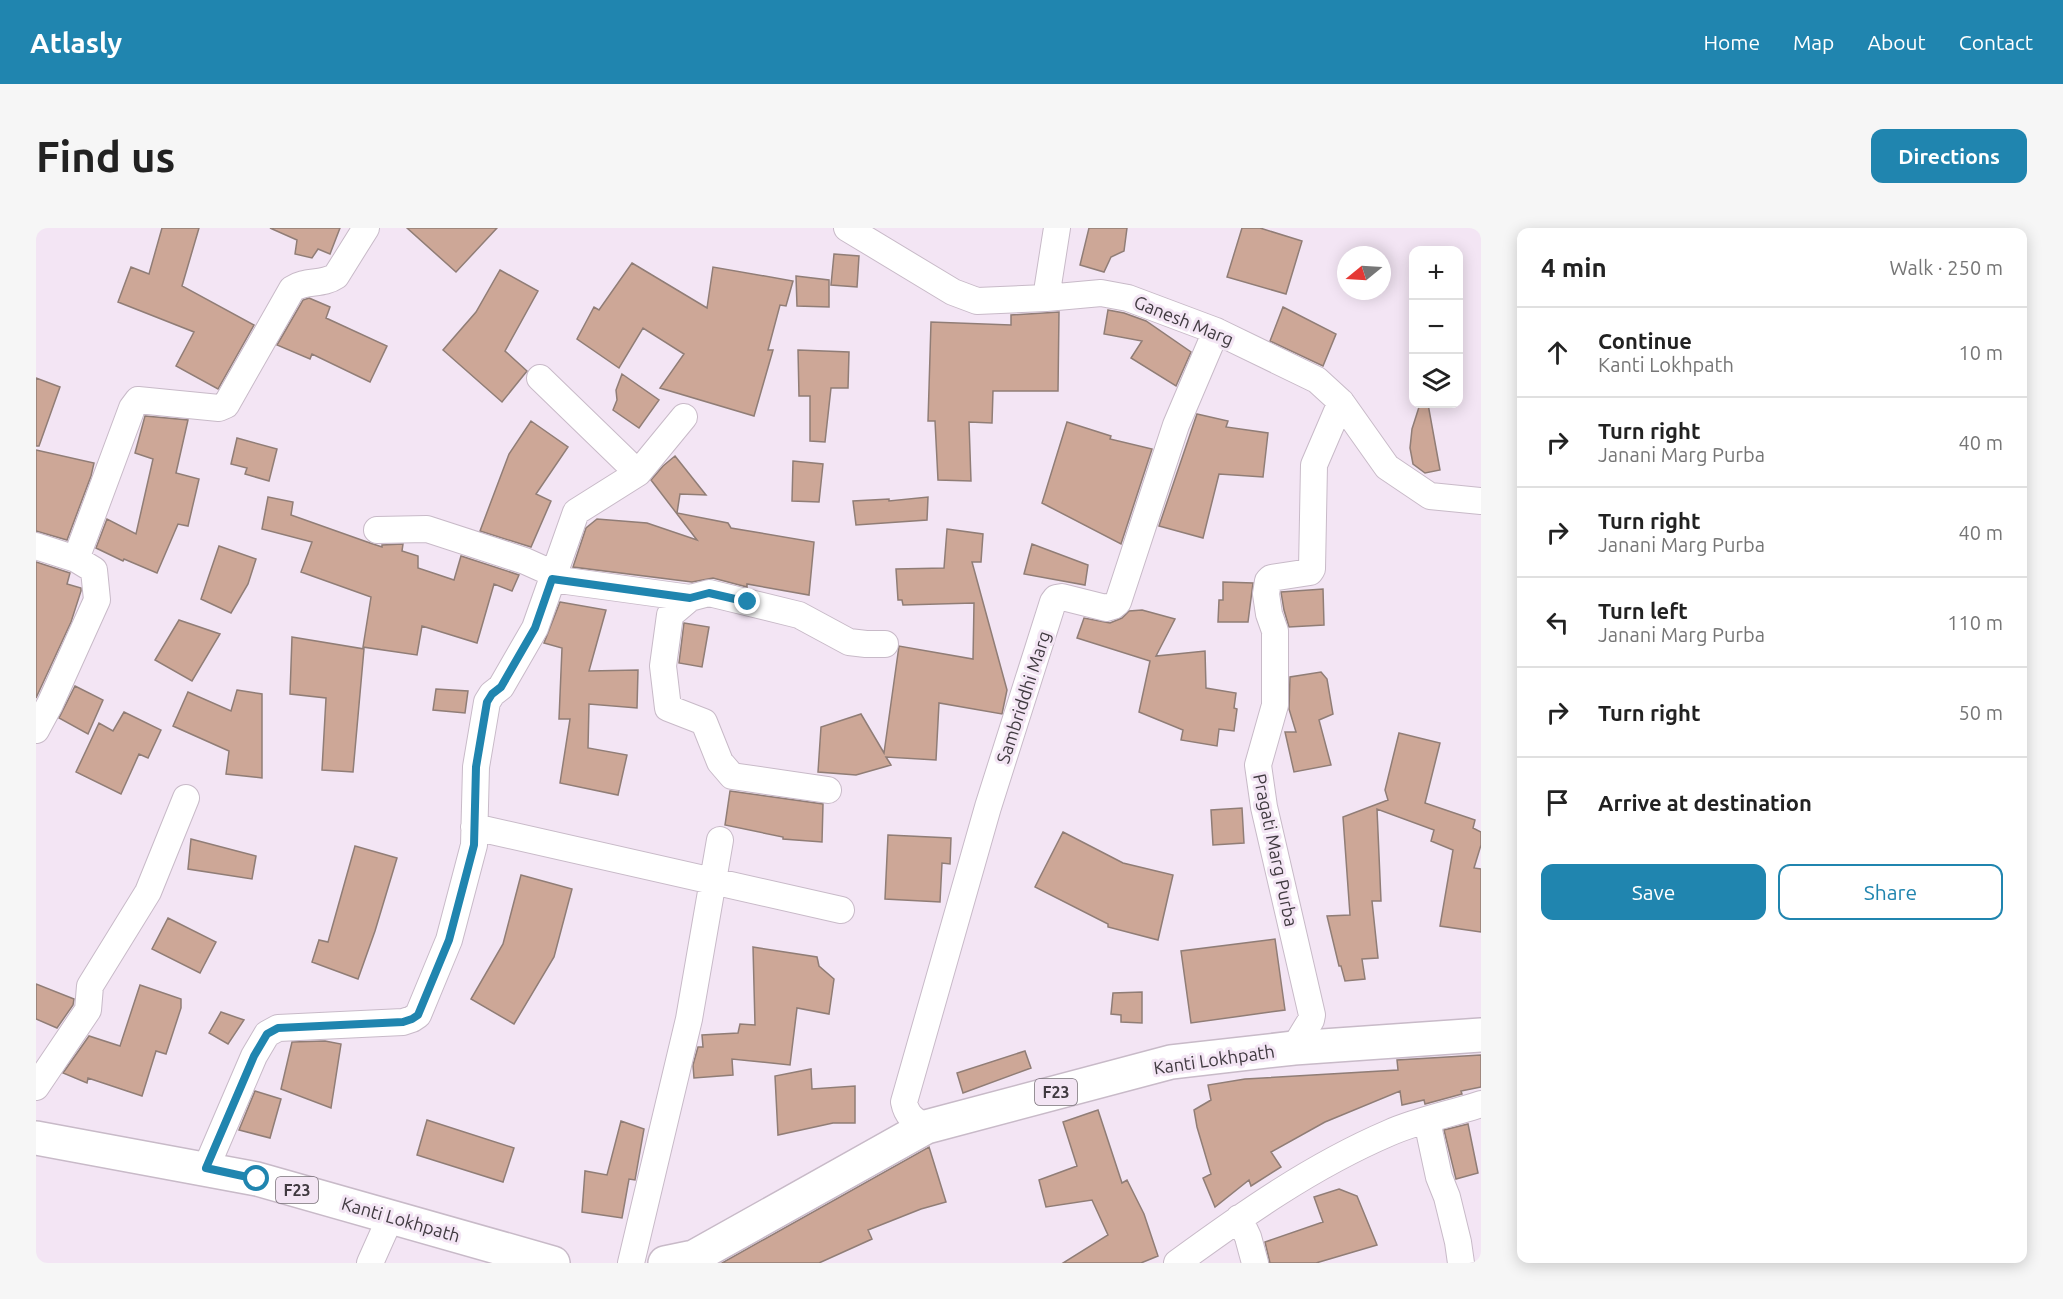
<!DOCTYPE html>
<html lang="en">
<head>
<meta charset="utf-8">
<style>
  body { margin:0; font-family:Ubuntu,sans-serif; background:#f6f6f6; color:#222 }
  .controls { position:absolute; right:18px; top:18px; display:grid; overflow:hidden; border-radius:12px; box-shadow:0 3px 15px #0003 }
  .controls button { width:54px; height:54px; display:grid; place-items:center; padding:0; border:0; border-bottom:2px solid #e0e0e0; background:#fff; color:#222; font:30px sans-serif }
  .compass { position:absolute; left:1301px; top:18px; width:54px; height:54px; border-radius:50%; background:#fff; box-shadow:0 3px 15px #0003; rotate:252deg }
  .stop { position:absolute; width:18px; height:18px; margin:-14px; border:4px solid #2085af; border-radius:50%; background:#fff }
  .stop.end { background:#2085af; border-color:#fff; box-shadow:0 2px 6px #0008 }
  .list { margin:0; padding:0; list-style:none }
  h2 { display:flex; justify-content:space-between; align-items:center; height:78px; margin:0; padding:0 24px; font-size:26px }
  h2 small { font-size:20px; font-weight:400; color:#767676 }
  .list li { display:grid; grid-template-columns:39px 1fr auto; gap:18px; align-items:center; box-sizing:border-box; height:90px; padding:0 24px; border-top:2px solid #e0e0e0 }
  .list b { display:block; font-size:22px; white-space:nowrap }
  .list p { margin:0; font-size:20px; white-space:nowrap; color:#767676 }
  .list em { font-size:20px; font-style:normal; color:#767676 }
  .actions { display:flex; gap:12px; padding:18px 24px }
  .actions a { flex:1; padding:14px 0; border:2px solid #2085af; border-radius:12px; text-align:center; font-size:21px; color:#2085af }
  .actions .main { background:#2085af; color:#fff }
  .icon { flex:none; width:33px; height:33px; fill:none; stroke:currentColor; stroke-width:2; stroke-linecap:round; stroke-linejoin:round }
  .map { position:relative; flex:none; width:1445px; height:1035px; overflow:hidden; border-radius:12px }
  header { display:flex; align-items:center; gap:36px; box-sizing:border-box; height:84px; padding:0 30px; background:#2085af; color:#fff }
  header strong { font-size:28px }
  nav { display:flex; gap:33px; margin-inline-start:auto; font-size:21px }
  .intro { display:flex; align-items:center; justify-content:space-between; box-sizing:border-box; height:144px; padding:0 36px }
  h1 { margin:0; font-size:42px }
  .button { padding:15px 27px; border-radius:12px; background:#2085af; color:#fff; font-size:21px; font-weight:700 }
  main { display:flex; gap:36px; padding:0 36px }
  aside { flex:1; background:#fff; border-radius:12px; box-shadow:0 3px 15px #0003 }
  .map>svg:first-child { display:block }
  .building { fill:#cda797; stroke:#907d76; stroke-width:1.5 }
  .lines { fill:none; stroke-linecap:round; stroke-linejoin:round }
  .minor-casing { stroke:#c8bac8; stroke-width:28 }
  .primary-casing { stroke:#c8bac8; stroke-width:36 }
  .minor { stroke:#fff; stroke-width:26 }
  .primary { stroke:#fff; stroke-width:33 }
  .route { stroke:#2085af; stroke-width:8 }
  .labels { text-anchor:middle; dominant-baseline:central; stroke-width:6; stroke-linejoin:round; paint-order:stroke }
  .shield { fill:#f3e5f4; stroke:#766d76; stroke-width:1.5 }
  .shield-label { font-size:16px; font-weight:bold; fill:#403a40 }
  .street-label { font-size:18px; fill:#403a40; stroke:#f3e5f4 }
</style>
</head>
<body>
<header>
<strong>Atlasly</strong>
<nav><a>Home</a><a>Map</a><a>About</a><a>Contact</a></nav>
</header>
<div class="intro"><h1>Find us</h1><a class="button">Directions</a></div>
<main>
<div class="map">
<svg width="1445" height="1035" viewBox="0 0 1445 1035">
  <rect width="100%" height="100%" fill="#f3e5f4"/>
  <path class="building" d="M126 0H163L146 58 218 97 182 161 140 138 158 104 82 74 95 39 113 46Z
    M234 0H304L294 26 282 21 276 30 259 26 261 12Z
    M371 0H461L420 44Z
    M1053 0H1091L1088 23 1075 29 1068 44 1044 37Z
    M1206 0H1224L1266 13 1250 66 1191 49Z
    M798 26 823 28 821 59 795 57Z
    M596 35 671 80 677 39 757 53 750 78 744 77 732 122H737L718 188 624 160 648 126 607 100 583 140 541 111 558 79 563 82Z
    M464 42 502 63 469 123 491 143 466 174 407 122 440 84Z
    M760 48 793 52V79L761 78Z
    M273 70 294 79 290 90 351 118 334 154 276 126 274 131 241 117 267 72Z
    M1247 79 1300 106 1287 138 1234 113Z
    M1072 82 1088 85 1110 93 1155 124 1140 158 1095 130 1106 113 1068 106Z
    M1023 84 1022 163H957L956 195 933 194 935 253 902 252 899 193H892L895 94 975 97V87Z
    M762 122 813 124 812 160H795L789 214 774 213V168H763Z
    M586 146 623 172 603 200 577 182 581 172 580 162Z
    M0 150 24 159 3 218H0Z
    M1384 176H1392L1404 242 1389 245 1377 236 1374 220 1376 201Z
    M1161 186 1192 193 1190 199 1232 205 1227 249 1183 246 1167 310 1123 298Z
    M109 188 152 192 140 245 163 251 152 298 142 296 121 345 88 331 87 333 60 320 71 291 100 306 117 231 99 225Z
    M495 193 532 219 500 266 515 273 495 319 444 303 473 226Z
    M1031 194 1075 208 1074 211 1116 221 1085 316 1006 275Z
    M201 210 241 221 233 253 209 246 211 240 195 236Z
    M0 222 58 235 55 248 31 312 0 303Z
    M639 228 670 267 644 266 641 285 692 295 695 300 778 314 773 367 711 356V359L677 350 656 354 537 339 550 300 561 291 611 295 661 312 615 252 627 238Z
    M757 233 787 236 783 274 756 273Z
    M232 269 257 274 255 287 334 315 346 319V317L367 316 366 323 382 328V340L418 352 425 328 483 347 476 363 458 356 441 415 386 398 381 427 327 419 335 369 265 344 276 314 226 301Z
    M892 269 891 292 820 297 817 273 853 271V273Z
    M911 301 947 306 945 334H936L971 462 966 486 903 475 900 532 850 529 855 537 820 547 782 544 785 499 825 486 848 525 863 418 937 431 938 375 867 377 866 372H862L860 341 908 340Z
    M996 316 1052 337 1049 357 988 346Z
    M183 318 220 331 212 356 195 385 165 371Z
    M0 334 34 345 31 356 45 360V363L35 394 0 470Z
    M1187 354 1217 355 1212 394H1182L1183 372H1187Z
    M1287 361 1288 397 1253 399 1248 382 1245 364Z
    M524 374 570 382 553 443 602 442 601 480 553 476 552 520 591 527 582 567 524 555 534 491H523L526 420 508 415Z
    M1106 382 1139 391 1120 428 1169 423 1170 460 1200 465 1198 480 1201 481 1198 503 1183 501 1181 518 1145 512 1147 502 1103 484 1114 433 1041 410 1048 390 1074 395 1086 390 1093 383Z
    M143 392 184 406 156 453 119 432Z
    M648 395 673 399 666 439 643 435Z
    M256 409 328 421 317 544 286 542 290 470 254 466Z
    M1285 444 1291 451 1297 486 1283 492 1295 537 1258 544 1249 504H1260L1253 481 1254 449Z
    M39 458 67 472 52 506 23 490Z
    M400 461 432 463 429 485 397 482Z
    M201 462 226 466V550L190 546 193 523 137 498 152 464 195 483Z
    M88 484 125 502 112 530 103 526 85 566 40 544 63 495 77 503Z
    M1363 505 1404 515 1389 575 1439 592 1437 600 1445 604V617L1438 640 1445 641V704L1404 698 1417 622 1395 613 1398 602 1341 581 1345 673H1336L1342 730 1326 731 1329 751 1309 753 1305 738H1303L1291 688 1314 687 1307 589 1352 572 1349 562Z
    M694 563 787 576 786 614 747 611V609L689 597Z
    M1206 580 1208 615 1177 617 1175 582Z
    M1027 604 1087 635 1137 647 1122 712 1072 699V696L999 659Z
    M852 607 915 610 914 636 906 635 904 674 849 671Z
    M155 611 220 628 216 651 152 641Z
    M319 618 361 630 339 703 322 751 276 734 283 712 292 714Z
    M485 647 536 661 518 729 478 796 435 771 467 716Z
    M132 690 180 714 164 745 116 721Z
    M1239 711 1249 782 1155 795 1145 723Z
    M717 719 781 729 783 738 798 751 793 786 761 780 754 837 696 831 697 847 658 850 657 837 662 819H667L666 807 702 805 704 796 719 797Z
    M0 756 38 771 37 777 21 800 0 791Z
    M104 757 145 771V780L130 826 120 823 106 868 52 850 51 855 27 845 53 808 84 818Z
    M1106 764V795L1085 794V787L1075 786 1077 765Z
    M185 784 208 792 192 816 173 805Z
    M289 813 305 816 295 880 245 861 256 814Z
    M989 823 995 840 927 865 921 845Z
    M1445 827V859L1425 863 1426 866 1389 876 1388 872 1366 877 1364 863 1289 894 1235 924 1245 939 1215 958 1213 952 1179 979 1167 950 1175 946 1161 899 1158 882 1175 872 1172 857 1209 851 1362 842 1361 832Z
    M775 841 776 861 819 858V895H797L742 907 739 848Z
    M219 863 245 871 234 910 203 902Z
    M1062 882 1086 955 1091 952 1108 986 1122 1028 1105 1035H1027L1072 1007 1056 972 1010 979 1003 952 1041 938 1027 894Z
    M391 892 478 920 467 954 381 927Z
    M585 893 608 901 599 952 593 951 586 990 546 984 549 943 571 947Z
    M1432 896 1442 945 1420 951 1408 902Z
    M893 919 910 974 885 981 832 1002 836 1011 783 1035H686Z
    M1303 961 1321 968 1341 1017 1280 1035H1234L1229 1014 1287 994 1278 969Z"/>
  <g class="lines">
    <g class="minor-casing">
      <path id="minor" d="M811 0 917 64 941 73 1010 70 1065 65 1092 70 1180 103 1281 152 1305 174 1351 239 1394 268 1445 273
        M1010 70 1021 0
        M504 150 602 245
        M341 302 391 301 489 333 518 346
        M0 318 40 331 58 342 61 372 14 476 0 502
        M40 331 96 180 102 172 183 180 190 177 256 61C269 52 287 57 300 48L330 0
        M516 351 654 370
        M792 562 696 548 684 534 668 494 632 480 627 438 634 387 654 370 673 365 763 387 813 414 830 416H849
        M438 599 805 682
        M1258 820 1275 792 1276 787 1228 579 1222 537 1239 477V403L1233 386 1230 366 1232 353 1235 350 1274 344 1276 341 1278 237 1305 174
        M0 859 52 782 54 758 112 664 150 570
        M1391 893 1403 949 1411 969 1422 1014 1425 1035
        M890 899C878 892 871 889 868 874L952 579 1017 374 1020 370 1026 369 1070 380 1077 378 1082 374 1140 197 1180 103
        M170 940 218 828 231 806 242 800 367 794 376 791 382 787 413 712 438 617 440 539 451 474 456 466 465 459 499 400 540 284 602 245 648 189
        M1203 990 1212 1009 1219 1035
        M334 1035 355 988
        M595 1035 653 791 684 612
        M1141 1035C1208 986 1276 938 1353 905 1382 892 1415 886 1445 876"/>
    </g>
    <g class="primary-casing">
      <path id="primary" d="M0 910 221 951 517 1035
        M629 1035 658 1029 890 899 1135 834 1258 820 1445 807"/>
    </g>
    <use href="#minor" class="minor"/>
    <use href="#primary" class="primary"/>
  </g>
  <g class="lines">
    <path class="route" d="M221 951 170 940 218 828 231 806 242 800 367 794 376 791 382 787 413 712 438 617 440 539 451 474 456 466 465 459 499 400 516 351 654 370 673 365 712 374"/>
  </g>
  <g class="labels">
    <g class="shield">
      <rect x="999" y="851" width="42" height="26" rx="4.5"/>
      <rect x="240" y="949" width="42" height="26" rx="4.5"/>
    </g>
    <g class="shield-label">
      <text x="1020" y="864">F23</text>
      <text x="261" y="962">F23</text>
    </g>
    <g class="street-label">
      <text transform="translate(1148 92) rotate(22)">Ganesh Marg</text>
      <text transform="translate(987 469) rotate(-72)">Sambriddhi Marg</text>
      <text transform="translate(1240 622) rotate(78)">Pragati Marg Purba</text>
      <text transform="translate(1178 831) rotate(-8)">Kanti Lokhpath</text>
      <text transform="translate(365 991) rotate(16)">Kanti Lokhpath</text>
    </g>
  </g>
</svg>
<div class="controls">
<button>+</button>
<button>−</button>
<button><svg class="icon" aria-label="layers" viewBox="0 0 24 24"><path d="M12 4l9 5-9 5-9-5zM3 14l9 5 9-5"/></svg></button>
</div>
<svg class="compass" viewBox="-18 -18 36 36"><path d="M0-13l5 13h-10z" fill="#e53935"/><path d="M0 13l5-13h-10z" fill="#767676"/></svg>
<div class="stop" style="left:221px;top:951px"></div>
<div class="stop end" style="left:712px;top:374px"></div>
</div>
<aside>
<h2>4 min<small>Walk · 250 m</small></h2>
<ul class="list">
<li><svg class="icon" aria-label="ahead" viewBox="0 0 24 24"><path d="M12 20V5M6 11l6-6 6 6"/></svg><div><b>Continue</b><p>Kanti Lokhpath</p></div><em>10 m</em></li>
<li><svg class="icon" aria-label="right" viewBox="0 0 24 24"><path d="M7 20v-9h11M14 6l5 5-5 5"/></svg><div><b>Turn right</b><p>Janani Marg Purba</p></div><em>40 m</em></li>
<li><svg class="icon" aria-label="right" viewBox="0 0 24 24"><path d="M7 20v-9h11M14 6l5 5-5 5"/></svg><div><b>Turn right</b><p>Janani Marg Purba</p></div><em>40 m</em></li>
<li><svg class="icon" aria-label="left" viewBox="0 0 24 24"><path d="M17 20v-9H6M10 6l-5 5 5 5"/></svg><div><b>Turn left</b><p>Janani Marg Purba</p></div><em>110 m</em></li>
<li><svg class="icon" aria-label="right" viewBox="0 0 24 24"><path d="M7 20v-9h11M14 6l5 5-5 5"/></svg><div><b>Turn right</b></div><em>50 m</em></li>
<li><svg class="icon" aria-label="arrive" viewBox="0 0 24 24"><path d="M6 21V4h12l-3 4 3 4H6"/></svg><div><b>Arrive at destination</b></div></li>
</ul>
<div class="actions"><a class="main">Save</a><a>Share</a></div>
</aside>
</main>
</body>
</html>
